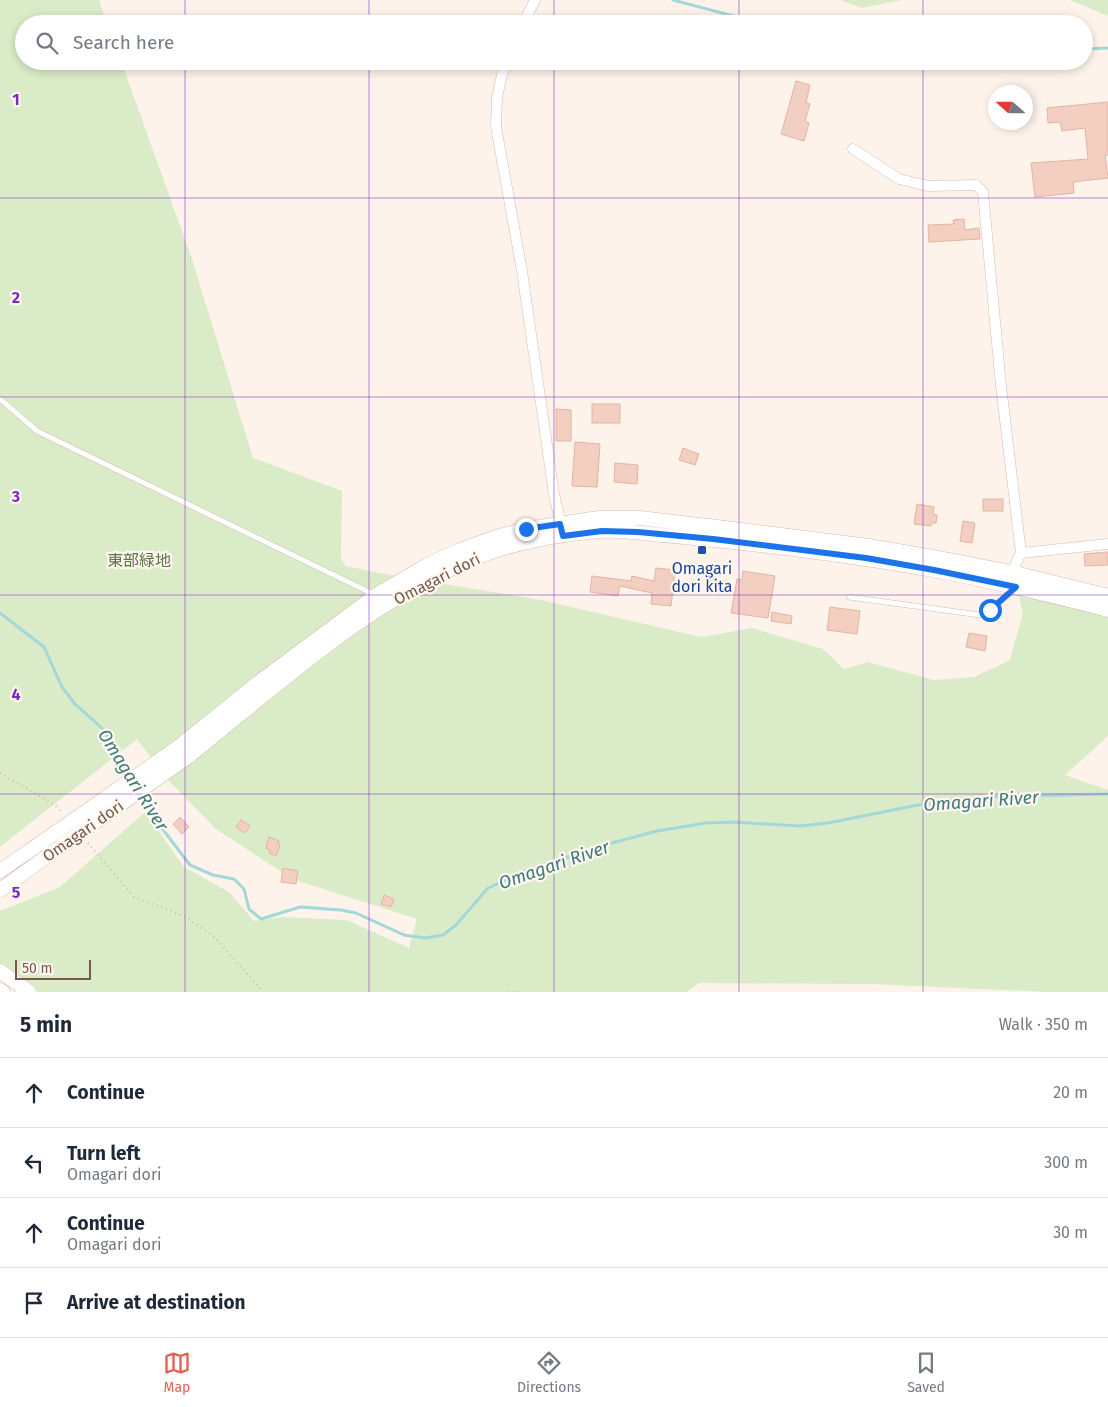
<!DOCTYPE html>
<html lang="en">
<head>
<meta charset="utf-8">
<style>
  body { margin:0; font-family:"Fira Sans","Noto Sans JP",sans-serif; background:#f6f6f7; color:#1f2937 }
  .compass { position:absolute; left:988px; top:85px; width:45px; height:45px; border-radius:50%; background:#fff; box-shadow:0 2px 8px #0003; rotate:291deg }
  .scale { position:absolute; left:15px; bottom:12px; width:76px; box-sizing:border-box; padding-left:5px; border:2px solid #78574c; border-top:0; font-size:14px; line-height:18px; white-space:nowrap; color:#78574c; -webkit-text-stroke:4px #fff7f0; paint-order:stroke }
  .stop { position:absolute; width:15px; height:15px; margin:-11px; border:4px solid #1a73e8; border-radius:50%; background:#fff }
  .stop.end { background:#1a73e8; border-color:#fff; box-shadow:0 1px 5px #0008 }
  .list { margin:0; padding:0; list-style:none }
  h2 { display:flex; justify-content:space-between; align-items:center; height:65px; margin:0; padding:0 20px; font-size:21px }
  h2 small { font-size:16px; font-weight:400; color:#747a83 }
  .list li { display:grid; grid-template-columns:32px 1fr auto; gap:15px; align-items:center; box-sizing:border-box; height:70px; padding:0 20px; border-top:1px solid #e0e1e3 }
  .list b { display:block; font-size:19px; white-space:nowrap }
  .list p { margin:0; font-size:16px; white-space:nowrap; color:#747a83 }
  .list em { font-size:16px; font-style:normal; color:#747a83 }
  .icon { flex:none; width:28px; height:28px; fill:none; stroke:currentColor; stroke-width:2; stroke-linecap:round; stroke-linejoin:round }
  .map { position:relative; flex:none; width:1108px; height:992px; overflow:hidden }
  .search { position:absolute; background:#fff; box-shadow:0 2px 8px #0003; left:15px; right:15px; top:15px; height:55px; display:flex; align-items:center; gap:12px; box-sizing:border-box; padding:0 18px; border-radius:28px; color:#747a83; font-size:19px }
  .sheet { height:345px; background:#fff }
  nav { display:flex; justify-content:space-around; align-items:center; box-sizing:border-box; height:70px; border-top:1px solid #e0e1e3; background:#fff; font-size:14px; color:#747a83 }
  nav a { display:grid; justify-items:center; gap:2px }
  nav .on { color:#e55f50 }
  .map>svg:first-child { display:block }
  .green { fill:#daebc7 }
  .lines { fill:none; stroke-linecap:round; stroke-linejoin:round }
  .stream { stroke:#a4d7d9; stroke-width:3 }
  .building { fill:#f2cfc1; stroke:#e5b3a1 }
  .lane-casing { stroke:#d2bcb1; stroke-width:6 }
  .street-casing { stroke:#d2bcb1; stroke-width:11 }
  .secondary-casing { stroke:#d5bbae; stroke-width:15 }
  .path { stroke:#d8b1a4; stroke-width:2; stroke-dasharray:1 4; stroke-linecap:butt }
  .lane { stroke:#fff; stroke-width:5 }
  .street { stroke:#fff; stroke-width:10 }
  .secondary { stroke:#fff; stroke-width:14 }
  .secondary-bridge-casing { stroke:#d5bbae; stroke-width:15; stroke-linecap:butt }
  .secondary-bridge { stroke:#fff; stroke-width:14 }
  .route { stroke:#1a73e8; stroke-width:6 }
  .grid { fill:none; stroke:#7b2cbf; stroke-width:1; stroke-opacity:0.55 }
  .transit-dot { fill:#1a4fb4; stroke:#fff7f0; stroke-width:2 }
  .labels { text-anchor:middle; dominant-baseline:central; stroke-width:4.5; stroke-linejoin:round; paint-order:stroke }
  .park-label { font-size:16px; fill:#587741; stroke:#fff7f0 }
  .transit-label { font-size:16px; fill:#164399; stroke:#fff7f0 }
  .street-label { font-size:16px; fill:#78574c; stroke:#fff7f0 }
  .water-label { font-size:18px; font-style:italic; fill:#407a7c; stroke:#fff7f0 }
  .grid-label { font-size:16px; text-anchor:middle; font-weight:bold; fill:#7b2cbf; stroke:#fff7f0; stroke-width:4.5; stroke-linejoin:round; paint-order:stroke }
</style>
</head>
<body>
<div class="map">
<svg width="1108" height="992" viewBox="0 0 1108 992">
  <rect width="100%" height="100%" fill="#fdf3ea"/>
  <path class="green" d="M0 0H99L107 24H24V61H121L192 259 253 458 342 491 341 559 346 566 379 573 541 600 701 637 752 628 823 649 844 669 868 662 934 680 974 677 1010 660 1023 613 1019 597 1045 601 1108 615V736L1065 775 1108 790V992H1048L871 984 699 983 687 992H39L17 979 0 965V911L60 887 145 812 184 867 229 892 254 921 282 917 347 920 409 948 417 919 292 879 216 829 169 781 137 739 0 847Z
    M840 0H902L862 8Z
    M1070 0H1108V16Z"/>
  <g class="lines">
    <path class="stream" d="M673 0 764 24
      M1084 49 1108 48
      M0 613 44 647 62 687 75 704 104 730 130 776
      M140 795 158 823 190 865 213 875 234 879 244 889 249 909 261 919 300 907 341 910 356 913 404 935 425 938 443 935 456 925 488 888 524 872 601 846 657 831 706 823 733 822 799 826 828 823 943 800 1012 796 1108 794"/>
  </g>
  <path class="building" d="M796 81 810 85 806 103 810 104 805 121 809 123 804 141 781 134Z
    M1108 102V155H1105L1108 178 1073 182 1074 193 1035 197 1031 163 1088 159 1085 128 1062 131 1060 122 1048 123 1047 108Z
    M964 219 965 230 979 228 980 239 929 242 928 225 954 224 953 220Z
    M592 404H620V423H592Z
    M556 409 571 410V441H556Z
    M575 442 600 444 597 487 572 486Z
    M683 448 699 454 695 465 679 460Z
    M615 463 638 465 637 484 614 482Z
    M983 499H1003V511H983Z
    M917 504 934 507 933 514 937 515 936 523H931V526L914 524Z
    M963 521 975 523 972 543 960 541Z
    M1108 552V565L1085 566 1084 554Z
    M656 568 675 570 671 606 651 604 652 593 620 586 618 596 590 592 592 576 631 581 632 576 654 581Z
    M743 571 775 576 768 618 731 613 737 579 742 580Z
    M830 607 860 611 857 634 827 630Z
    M772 612 792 616 791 624 771 621Z
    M969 633 987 636 985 651 966 647Z
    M180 817 189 827 182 834 173 824Z
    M241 820 250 826 245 833 236 827Z
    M269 837 279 841 278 844 280 845 276 856 269 853 270 850 266 848Z
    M283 868 298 871 296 884 281 882Z
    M384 895 394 899 391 907 381 904Z"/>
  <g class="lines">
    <g class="lane-casing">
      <path id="lane" d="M0 399 37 431 373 594
        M849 597 980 615 991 610 1014 589"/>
    </g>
    <g class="street-casing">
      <path id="street" d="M523 24 535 0
        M507 61 502 75 497 97 496 127 522 271 554 494 562 530
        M853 149 899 179 928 186 976 185 983 192 1001 386 1021 553 1009 577
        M1021 553 1108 544"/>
    </g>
    <g class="secondary-casing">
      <path id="secondary" d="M181 745 259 682 376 595 429 564 460 550 499 536 526 529 599 518H639L717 527 868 546 939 558 1011 572 1108 596
        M189 756C277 686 361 607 466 562 505 544 558 534 601 531 621 530 641 533 661 535 697 538 734 542 770 546 825 553 879 560 933 570 992 581 1050 595 1108 610
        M0 871 45 840
        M0 890 53 852
        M0 971 29 992
        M0 990 3 992"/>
    </g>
    <path class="path" d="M0 773 55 805 62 813
      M88 843 134 897 186 917 212 935 264 992
      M508 992H519"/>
    <use href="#lane" class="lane"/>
    <use href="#street" class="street"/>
    <use href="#secondary" class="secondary"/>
    <g class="secondary-bridge-casing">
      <path id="secondary-bridge" d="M45 840 181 745
        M53 852 189 756"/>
    </g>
    <use href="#secondary-bridge" class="secondary-bridge"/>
  </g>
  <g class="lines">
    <path class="route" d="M526 529 560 524 563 536 602 531 638 532 713 539 866 558 934 570 1016 587 990 610"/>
  </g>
  <path class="grid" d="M185 0V24M369 0V24M554 0V24M739 0V24M923 0V24M185 61V992M369 61V992M554 61V992M739 61V992M923 61V992M0 198H1108M0 397H1108M0 595H1108M0 794H1108"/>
  <rect class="transit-dot" x="697" y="545" width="10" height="10" rx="2.5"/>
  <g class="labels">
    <g class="park-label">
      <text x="139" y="560">東部緑地</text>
    </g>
    <g class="transit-label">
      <text x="702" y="568">Omagari<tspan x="702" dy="18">dori kita</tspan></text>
    </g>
    <g class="street-label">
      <text transform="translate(437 579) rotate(-27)">Omagari dori</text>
      <text transform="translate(83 831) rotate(-35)">Omagari dori</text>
    </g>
    <g class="water-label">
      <text transform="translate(133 780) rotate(58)">Omagari River</text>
      <text transform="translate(981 801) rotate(-4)">Omagari River</text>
      <text transform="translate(554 865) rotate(-19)">Omagari River</text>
    </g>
  </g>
  <g class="grid-label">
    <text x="16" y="105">1</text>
    <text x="16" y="303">2</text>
    <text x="16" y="502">3</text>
    <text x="16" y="700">4</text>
    <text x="16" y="898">5</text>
  </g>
</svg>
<svg class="compass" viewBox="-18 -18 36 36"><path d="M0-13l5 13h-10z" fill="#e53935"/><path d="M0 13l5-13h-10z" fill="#747a83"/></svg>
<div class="scale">50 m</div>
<div class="stop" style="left:990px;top:610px"></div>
<div class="stop end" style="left:526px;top:529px"></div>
<div class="search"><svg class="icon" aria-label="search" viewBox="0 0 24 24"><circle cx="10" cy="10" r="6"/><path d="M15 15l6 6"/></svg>Search here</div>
</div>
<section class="sheet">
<h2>5 min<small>Walk · 350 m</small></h2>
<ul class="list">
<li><svg class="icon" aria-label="ahead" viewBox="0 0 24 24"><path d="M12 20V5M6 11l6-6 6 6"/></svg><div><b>Continue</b></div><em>20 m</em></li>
<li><svg class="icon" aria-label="left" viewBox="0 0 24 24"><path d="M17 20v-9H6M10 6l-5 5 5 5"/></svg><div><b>Turn left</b><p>Omagari dori</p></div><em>300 m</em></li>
<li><svg class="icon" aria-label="ahead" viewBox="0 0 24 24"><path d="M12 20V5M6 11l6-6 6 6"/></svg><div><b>Continue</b><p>Omagari dori</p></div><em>30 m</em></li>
<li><svg class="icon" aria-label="arrive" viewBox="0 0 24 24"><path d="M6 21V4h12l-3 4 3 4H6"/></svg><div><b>Arrive at destination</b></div></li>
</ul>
</section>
<nav>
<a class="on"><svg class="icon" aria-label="map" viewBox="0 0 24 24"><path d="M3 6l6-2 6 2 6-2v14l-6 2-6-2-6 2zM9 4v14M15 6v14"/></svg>Map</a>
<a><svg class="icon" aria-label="directions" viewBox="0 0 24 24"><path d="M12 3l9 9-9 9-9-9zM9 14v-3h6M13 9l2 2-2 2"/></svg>Directions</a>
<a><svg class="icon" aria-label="saved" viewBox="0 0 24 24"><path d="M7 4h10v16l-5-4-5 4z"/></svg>Saved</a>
</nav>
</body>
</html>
